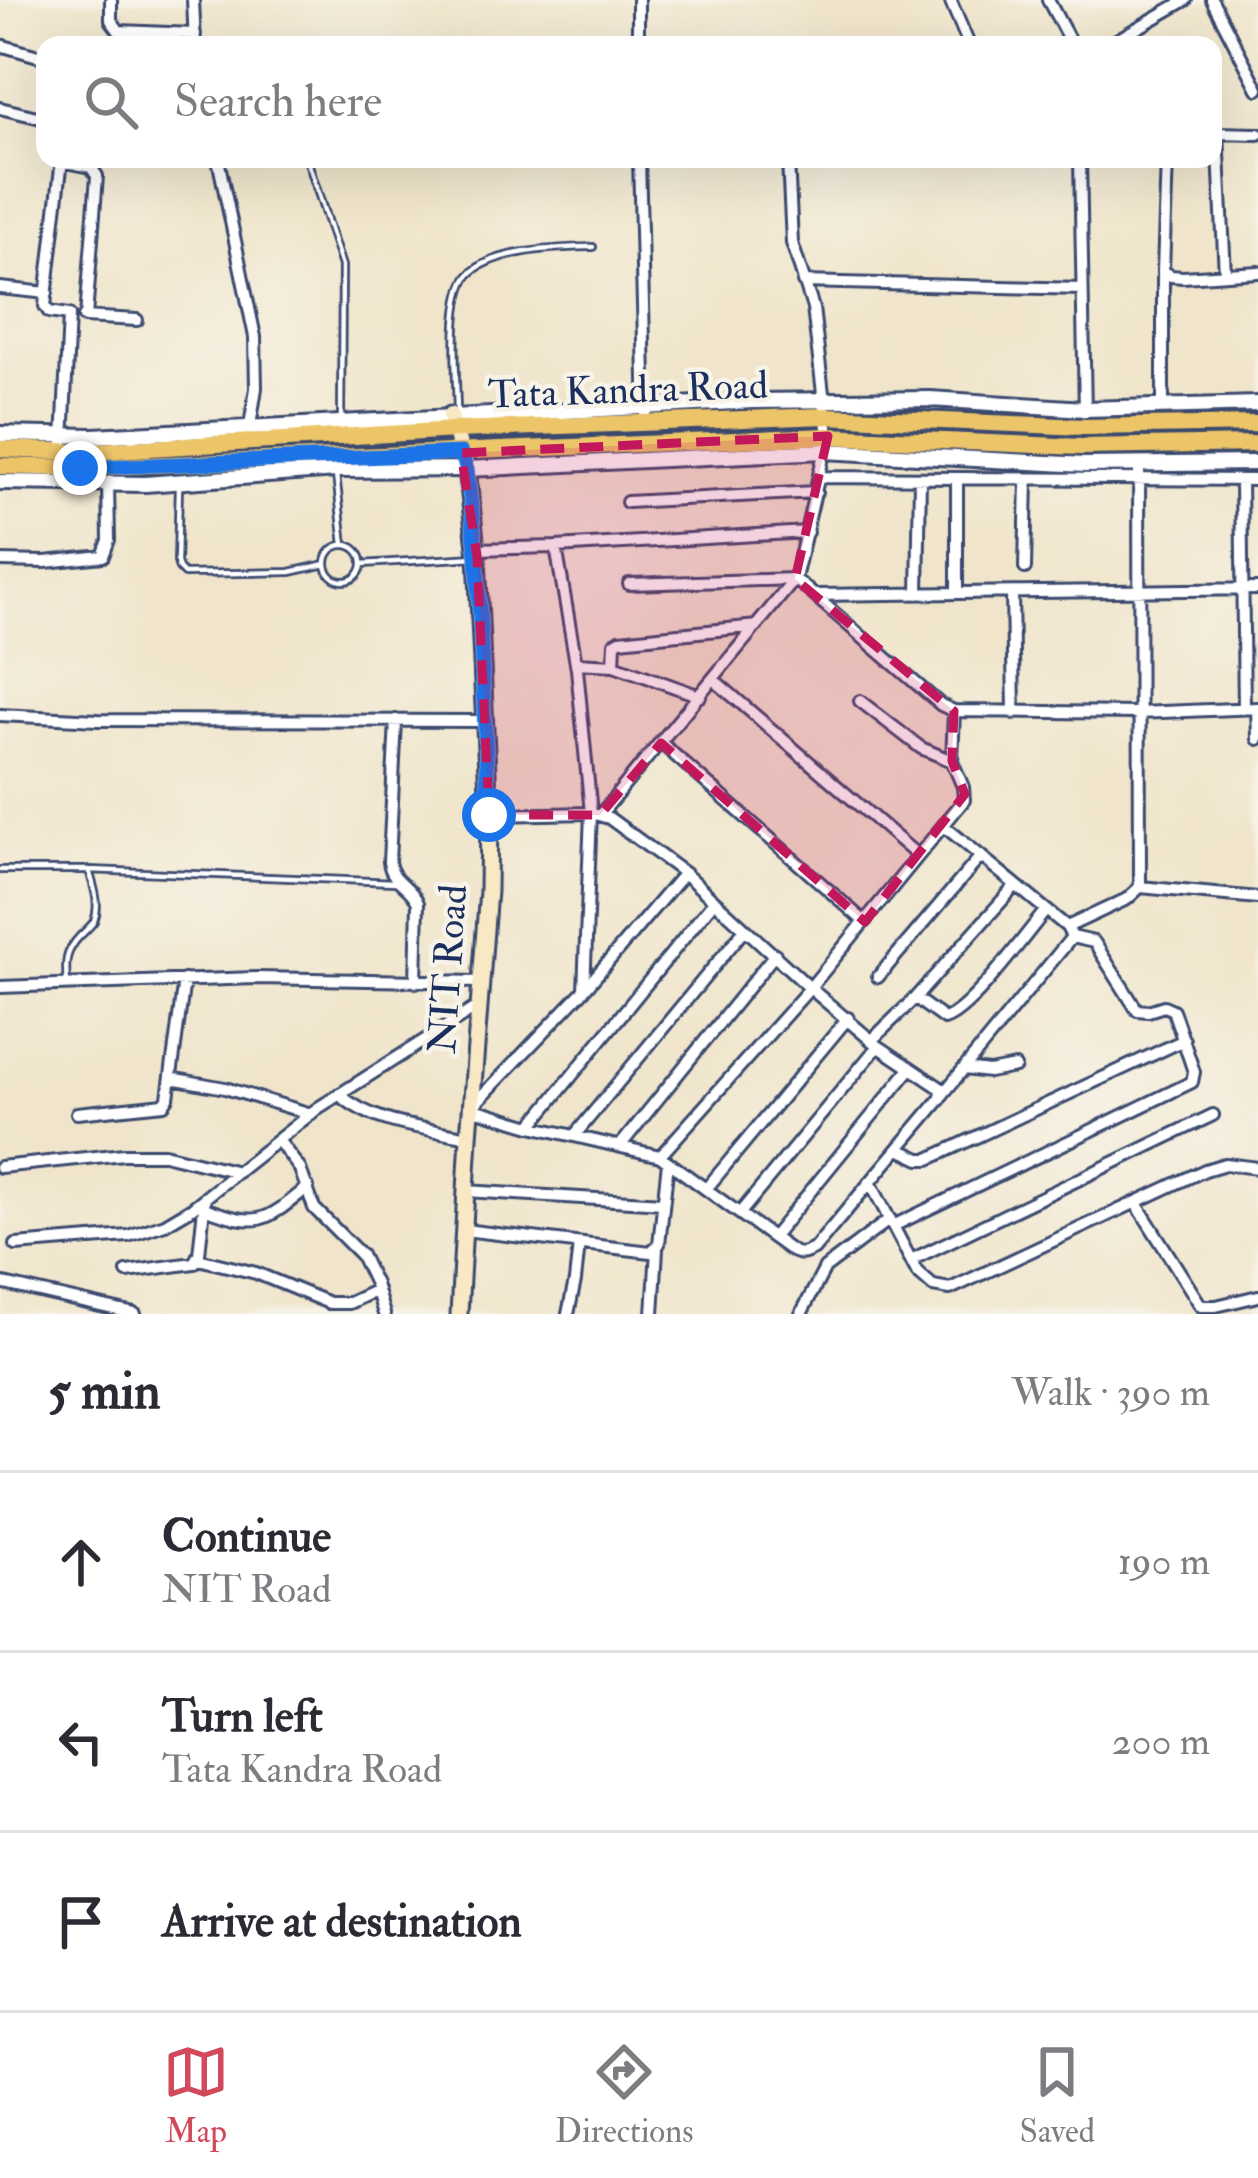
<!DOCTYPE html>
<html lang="en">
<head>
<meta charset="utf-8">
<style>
  body { margin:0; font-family:"IM FELL Double Pica",serif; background:#f7f7f7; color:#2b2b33 }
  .stop { position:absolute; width:36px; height:36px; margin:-27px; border:9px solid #1a73e8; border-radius:50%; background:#fff }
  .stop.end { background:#1a73e8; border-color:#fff; box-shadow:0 3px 12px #0008 }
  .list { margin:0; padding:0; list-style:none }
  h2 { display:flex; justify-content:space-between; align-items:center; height:156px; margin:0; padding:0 48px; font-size:51px }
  h2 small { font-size:39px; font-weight:400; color:#7c7c81 }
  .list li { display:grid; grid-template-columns:78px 1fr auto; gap:36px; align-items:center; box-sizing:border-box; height:180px; padding:0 48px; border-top:3px solid #e1e1e2 }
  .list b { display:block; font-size:45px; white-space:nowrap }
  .list p { margin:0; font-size:39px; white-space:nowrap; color:#7c7c81 }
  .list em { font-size:39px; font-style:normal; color:#7c7c81 }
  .icon { flex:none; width:66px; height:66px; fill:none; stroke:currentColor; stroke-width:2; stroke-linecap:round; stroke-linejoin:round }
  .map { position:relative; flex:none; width:1258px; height:1314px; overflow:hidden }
  .search { position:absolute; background:#fff; box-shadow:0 12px 48px #0002; left:36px; right:36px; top:36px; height:132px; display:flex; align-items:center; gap:30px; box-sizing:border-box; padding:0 42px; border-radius:24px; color:#7c7c81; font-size:45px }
  .sheet { height:696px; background:#fff }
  nav { display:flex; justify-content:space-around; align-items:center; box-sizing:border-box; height:168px; border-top:3px solid #e1e1e2; background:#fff; font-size:33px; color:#7c7c81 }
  nav a { display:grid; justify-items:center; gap:6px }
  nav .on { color:#d1495b }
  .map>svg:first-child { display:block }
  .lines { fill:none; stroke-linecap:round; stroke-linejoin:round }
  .service-casing { stroke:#3b4a6e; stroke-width:10 }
  .minor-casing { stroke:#3b4a6e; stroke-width:16 }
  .tertiary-casing { stroke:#3b4a6e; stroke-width:20 }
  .secondary-casing { stroke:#3b4a6e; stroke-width:21 }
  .primary-casing { stroke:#3b4a6e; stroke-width:22 }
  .service { stroke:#fff; stroke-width:4.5 }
  .minor { stroke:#fff; stroke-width:10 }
  .tertiary { stroke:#fff; stroke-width:14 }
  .secondary { stroke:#f8e8c3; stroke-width:15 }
  .primary { stroke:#edc569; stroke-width:16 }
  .route { stroke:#1a73e8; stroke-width:15 }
  .marked { fill:#c2185b; fill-opacity:0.2; stroke:#c2185b; stroke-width:9; stroke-dasharray:24 15; stroke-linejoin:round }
  .labels { text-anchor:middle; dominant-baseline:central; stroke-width:9; stroke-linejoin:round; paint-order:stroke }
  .street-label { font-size:39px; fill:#1b2f5e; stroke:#f7f3e8 }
</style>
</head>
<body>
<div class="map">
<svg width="1258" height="1314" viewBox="0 0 1258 1314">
  <rect width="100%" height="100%" fill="#f7f3e8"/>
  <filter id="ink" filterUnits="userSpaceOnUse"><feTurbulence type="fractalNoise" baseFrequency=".00833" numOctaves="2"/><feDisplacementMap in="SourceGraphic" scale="24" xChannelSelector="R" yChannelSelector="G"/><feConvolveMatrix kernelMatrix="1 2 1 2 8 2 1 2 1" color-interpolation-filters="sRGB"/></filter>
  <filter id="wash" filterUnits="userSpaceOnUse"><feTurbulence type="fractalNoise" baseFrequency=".004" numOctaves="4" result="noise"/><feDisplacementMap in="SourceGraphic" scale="48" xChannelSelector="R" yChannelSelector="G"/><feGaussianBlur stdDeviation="2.7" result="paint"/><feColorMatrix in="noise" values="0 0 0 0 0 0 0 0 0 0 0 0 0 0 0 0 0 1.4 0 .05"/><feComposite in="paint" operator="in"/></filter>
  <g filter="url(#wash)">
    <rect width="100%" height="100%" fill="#f0e5cb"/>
  </g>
  <g filter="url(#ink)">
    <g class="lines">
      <g class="service-casing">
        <path id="service" d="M307 159 342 266 341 421
          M457 415C457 383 449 300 468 276 490 249 561 248 593 247
          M336 475 344 545
          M179 487 177 562 179 569 184 574 290 572 326 564
          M326 563a18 18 0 1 1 36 0a18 18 0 1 1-36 0Z
          M362 564 476 557
          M0 870H89L396 882
          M67 983C65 962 65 952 80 936 83 933 92 925 94 921 101 904 93 885 89 870"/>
      </g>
      <g class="minor-casing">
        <path id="minor" d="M111 0V20L119 31 195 34
          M193 0 195 45
          M638 0V45
          M1048 0 1072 45
          M1212 0 1258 89
          M951 2 969 45
          M0 45 45 58
          M1108 45 1186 0
          M0 108 45 119
          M1216 133 1258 134
          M1218 133 1225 274
          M62 159 45 306 49 312 69 315 63 442
          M218 159 255 337 256 388 250 426
          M639 159 646 414
          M1080 159 1085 412
          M1167 159 1163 271 1171 276 1183 277 1258 272
          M62 161 91 167 97 176 86 317
          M803 282 1082 289
          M0 288 47 293
          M84 317 137 320
          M1163 407V271
          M819 477 1258 480
          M1241 480 1244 708
          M627 502 816 492
          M556 547 577 669 591 813 584 990
          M476 549 556 547 807 532
          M0 561 45 562 103 556 109 540 108 483
          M1025 568 1027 480
          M629 584 795 579 941 705 954 711 1138 713 1258 708
          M957 593V479
          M1012 593 1014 713
          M918 594 920 478
          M816 595 1258 589
          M576 663 614 665 615 643 620 640 757 626
          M614 665 700 696
          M713 679 918 856
          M860 701 921 748 952 761
          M1257 708 1258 739
          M0 715 98 720 483 721
          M396 720 389 862C392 883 411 885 418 903L416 982
          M661 743 865 922
          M489 815 591 813 609 818 684 873 810 988 878 1046 942 1089 941 1098 814 1249C804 1254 800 1256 790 1250L660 1156 531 1126 471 1108 584 990 684 873
          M600 815 795 579 828 436 813 308 792 243 788 159
          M1140 887 1258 898
          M1067 927 1127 899 1140 887 1139 464
          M878 977 981 856
          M0 987 256 978 481 982
          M915 998 944 1019C970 1012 1026 934 1046 910
          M872 1040 915 998 1016 885
          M964 1069 989 1072 1015 1067
          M171 1078 225 1088 311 1114
          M339 1094C373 1125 426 1128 469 1137
          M943 1094 1072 937 1067 927 944 826
          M77 1113 164 1104 168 1098 184 980
          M531 1126 714 901
          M574 1136 745 929
          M278 1140 300 1169 314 1208 361 1255 375 1284 384 1314
          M620 1146 775 954
          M899 1149 920 1159H929L1184 1040
          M660 1156 810 988 964 800 963 787 952 761 954 711
          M0 1167 124 1154H164L238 1172
          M870 1182 917 1272 933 1286 950 1289 1205 1170 1225 1164 1258 1168
          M706 1189 848 1018
          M466 1191 663 1203
          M1136 1203 1201 1306H1216L1258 1296
          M204 1208C260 1228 264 1223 308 1187
          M740 1213 878 1046
          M893 1226 1192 1082 1194 1072 1173 1010 1164 1006 1148 1011 1137 1010 1094 942 1072 937
          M464 1230 651 1252 659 1244 668 1162
          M773 1237 910 1069
          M16 1245 128 1236 165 1224 192 1208 318 1108 480 1005
          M198 1259 256 1273 329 1303H349L377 1290
          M911 1260 1213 1115
          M127 1272 194 1263 199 1254 205 1198
          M0 1283 135 1314
          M568 1314 575 1281 579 1244
          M653 1314 657 1249
          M801 1314 825 1268 890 1219"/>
      </g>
      <g class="tertiary-casing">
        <path id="tertiary" d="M0 434 93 436 753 401 930 399 1085 409 1258 404
          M0 482 145 484 336 470 467 469 824 451 1085 465 1258 463"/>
      </g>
      <g class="secondary-casing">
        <path id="secondary" d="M450 415 467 469 477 556 489 815 488 891 469 1137 459 1314"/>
      </g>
      <g class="primary-casing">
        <path id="primary" d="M0 449 82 452 455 430 825 416 1084 427 1258 424
          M0 466 79 468 828 436 1081 447 1258 444"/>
      </g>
      <use href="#service" class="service"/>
      <use href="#minor" class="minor"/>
      <use href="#tertiary" class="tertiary"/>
      <use href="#secondary" class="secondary"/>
      <use href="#primary" class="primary"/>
    </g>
  </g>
  <g class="lines" filter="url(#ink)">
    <path class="route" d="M80 468 461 453 467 470 477 556 489 815"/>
  </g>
  <path class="marked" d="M828 436 795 579 954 711 952 761 965 794 865 922 661 743 600 815H489L477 556 461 453Z"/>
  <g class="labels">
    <g class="street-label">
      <text transform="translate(628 390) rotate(-2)">Tata Kandra Road</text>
      <text transform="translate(448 969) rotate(-86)">NIT Road</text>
    </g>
  </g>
</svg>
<div class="stop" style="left:489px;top:815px"></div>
<div class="stop end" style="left:80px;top:468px"></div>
<div class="search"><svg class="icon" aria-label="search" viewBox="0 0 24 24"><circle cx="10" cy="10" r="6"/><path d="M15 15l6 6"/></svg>Search here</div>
</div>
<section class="sheet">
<h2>5 min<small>Walk · 390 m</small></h2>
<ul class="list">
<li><svg class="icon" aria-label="ahead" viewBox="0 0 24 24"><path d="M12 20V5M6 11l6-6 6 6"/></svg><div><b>Continue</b><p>NIT Road</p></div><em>190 m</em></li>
<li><svg class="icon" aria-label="left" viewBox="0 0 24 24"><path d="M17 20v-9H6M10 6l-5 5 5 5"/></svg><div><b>Turn left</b><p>Tata Kandra Road</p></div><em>200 m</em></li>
<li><svg class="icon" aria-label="arrive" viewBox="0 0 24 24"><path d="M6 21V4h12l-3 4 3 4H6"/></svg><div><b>Arrive at destination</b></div></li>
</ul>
</section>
<nav>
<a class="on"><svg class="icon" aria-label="map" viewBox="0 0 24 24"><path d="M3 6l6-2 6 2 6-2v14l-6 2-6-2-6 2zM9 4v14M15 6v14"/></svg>Map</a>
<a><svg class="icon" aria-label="directions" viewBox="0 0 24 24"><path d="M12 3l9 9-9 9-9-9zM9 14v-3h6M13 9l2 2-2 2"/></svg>Directions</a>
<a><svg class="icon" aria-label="saved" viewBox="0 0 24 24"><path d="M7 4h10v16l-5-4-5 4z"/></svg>Saved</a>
</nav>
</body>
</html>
